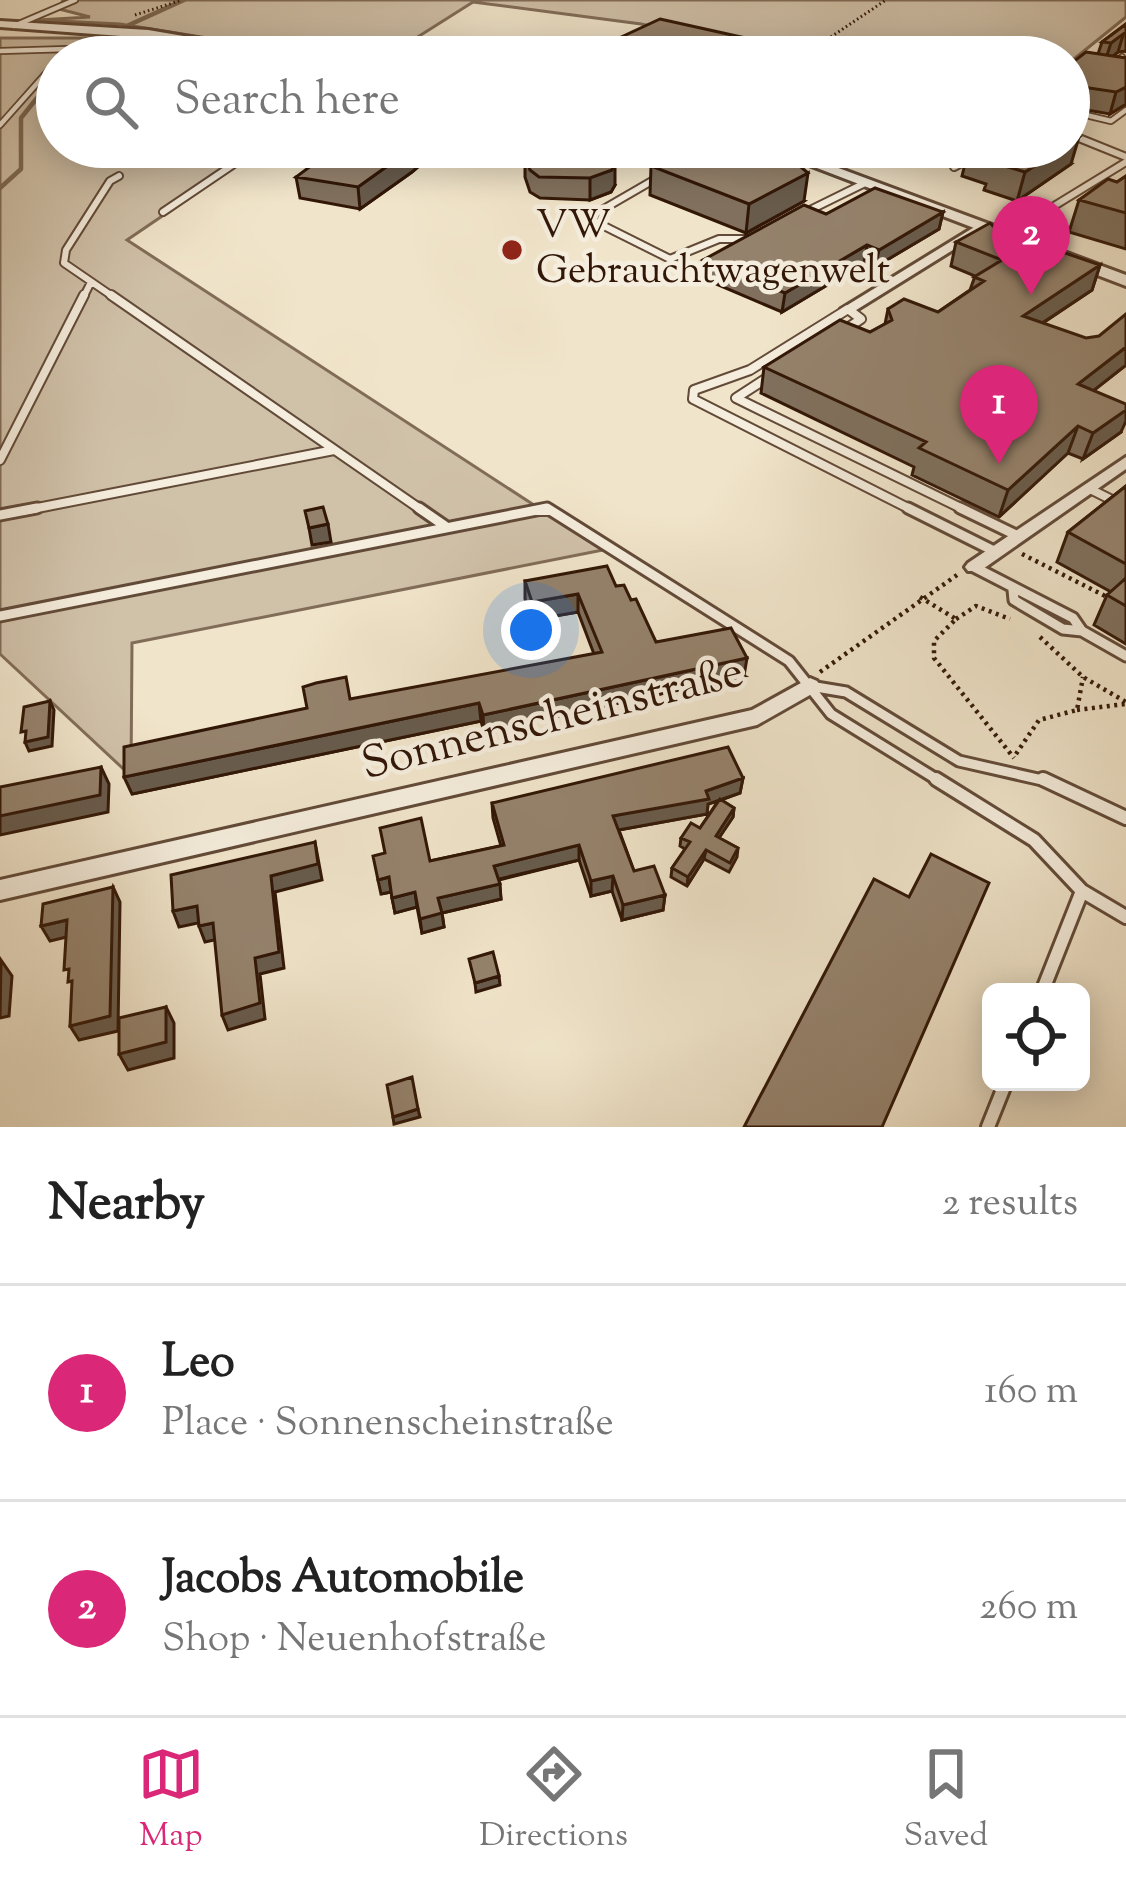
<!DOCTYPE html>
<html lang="en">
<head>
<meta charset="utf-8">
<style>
  body { margin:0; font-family:"Sorts Mill Goudy",serif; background:#f6f6f6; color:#222 }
  .controls { position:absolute; right:36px; bottom:36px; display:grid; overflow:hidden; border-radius:18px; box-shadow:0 6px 30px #0003 }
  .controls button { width:108px; height:108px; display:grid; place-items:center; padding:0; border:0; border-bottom:3px solid #e0e0e0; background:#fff; color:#222; font:60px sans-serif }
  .you { position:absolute; left:531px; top:630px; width:42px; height:42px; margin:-30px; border:9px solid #fff; border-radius:50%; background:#1a73e8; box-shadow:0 0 0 18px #1a73e833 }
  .badge { display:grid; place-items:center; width:78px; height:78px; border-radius:50%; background:#db2777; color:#fff; font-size:39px; font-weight:700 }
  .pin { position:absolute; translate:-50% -99px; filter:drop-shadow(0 3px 6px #0008) }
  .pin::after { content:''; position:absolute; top:63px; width:42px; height:36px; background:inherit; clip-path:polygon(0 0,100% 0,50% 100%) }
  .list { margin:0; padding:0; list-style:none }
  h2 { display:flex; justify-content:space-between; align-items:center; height:156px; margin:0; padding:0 48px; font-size:51px }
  h2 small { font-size:39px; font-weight:400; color:#767676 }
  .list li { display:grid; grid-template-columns:78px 1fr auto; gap:36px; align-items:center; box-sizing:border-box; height:216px; padding:0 48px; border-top:3px solid #e0e0e0 }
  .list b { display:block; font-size:45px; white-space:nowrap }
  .list p { margin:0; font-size:39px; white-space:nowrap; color:#767676 }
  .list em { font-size:39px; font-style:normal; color:#767676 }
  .icon { flex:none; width:66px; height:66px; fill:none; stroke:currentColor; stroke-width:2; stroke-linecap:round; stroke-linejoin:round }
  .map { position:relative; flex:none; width:1126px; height:1127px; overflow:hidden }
  .search { position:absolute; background:#fff; box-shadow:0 6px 30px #0003; left:36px; right:36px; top:36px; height:132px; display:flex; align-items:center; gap:30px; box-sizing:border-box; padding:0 42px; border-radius:66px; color:#767676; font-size:45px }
  .sheet { height:588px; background:#fff }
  nav { display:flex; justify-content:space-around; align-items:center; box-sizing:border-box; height:168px; border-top:3px solid #e0e0e0; background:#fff; font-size:33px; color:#767676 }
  nav a { display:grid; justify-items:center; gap:6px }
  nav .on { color:#db2777 }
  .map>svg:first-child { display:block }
  .green { fill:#d0c1a9; stroke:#816c58; stroke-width:3 }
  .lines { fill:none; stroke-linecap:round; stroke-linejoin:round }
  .stream { stroke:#7d6854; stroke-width:4.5 }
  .service-far4-casing { stroke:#624a38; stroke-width:8 }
  .service-far3-casing { stroke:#624a38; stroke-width:10 }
  .service-far2-casing { stroke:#624a38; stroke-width:12 }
  .service-far1-casing { stroke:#624a38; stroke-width:15 }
  .service-casing { stroke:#624a38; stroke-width:18 }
  .minor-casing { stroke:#624a38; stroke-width:6 }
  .tertiary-casing { stroke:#624a38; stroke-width:6 }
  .path-far1 { stroke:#321707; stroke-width:3; stroke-dasharray:1.5 3; stroke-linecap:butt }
  .path { stroke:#321707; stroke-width:4.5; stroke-dasharray:3 4.5; stroke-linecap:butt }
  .service-far4 { stroke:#f5eddd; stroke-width:4.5 }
  .service-far3 { stroke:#f5eddd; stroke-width:6 }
  .service-far2 { stroke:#f5eddd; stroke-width:8 }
  .service-far1 { stroke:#f5eddd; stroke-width:9 }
  .service { stroke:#f5eddd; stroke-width:12 }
  .minor { fill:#f5eddd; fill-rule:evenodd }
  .tertiary { fill:#f5eddd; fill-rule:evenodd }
  .wall { fill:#80705d; stroke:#321707; stroke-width:3 }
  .shaded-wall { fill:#685b4c; stroke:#321707; stroke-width:3 }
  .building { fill:#95826c; stroke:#321707; stroke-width:3 }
  .poi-dot { fill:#8f2418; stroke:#f5eddd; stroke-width:4.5 }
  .labels { text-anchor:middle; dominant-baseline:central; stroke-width:9; stroke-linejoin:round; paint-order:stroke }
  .far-poi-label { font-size:39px; fill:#321707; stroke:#f5eddd; text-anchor:start }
  .street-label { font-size:45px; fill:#321707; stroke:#f5eddd }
</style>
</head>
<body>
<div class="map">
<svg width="1126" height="1127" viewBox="0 0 1126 1127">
  <rect width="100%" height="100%" fill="#f0e4ca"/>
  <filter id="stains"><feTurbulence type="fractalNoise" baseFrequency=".00167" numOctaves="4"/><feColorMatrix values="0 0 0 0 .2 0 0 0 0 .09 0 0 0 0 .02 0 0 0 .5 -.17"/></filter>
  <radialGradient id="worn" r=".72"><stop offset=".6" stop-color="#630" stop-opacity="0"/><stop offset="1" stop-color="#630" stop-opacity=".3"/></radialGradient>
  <path class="green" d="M63 0H1126V17L1069 63V57H804L641 24 473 2 386 57H327L120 24 38 20 90 17 59 9Z
    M0 38H105L261 57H57V147H264L127 240 603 550 132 643 131 776 0 654Z"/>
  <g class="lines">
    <path class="stream" d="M129 25 184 0
      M72 57 71 53 99 37
      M0 188 21 169V118L57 73"/>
    <g class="service-far4-casing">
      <path id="service-far4" d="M14 26 75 0
        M0 51 68 49 61 57
        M1122 57 1111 65 1126 70
        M1069 111 1111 121 1126 110
        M0 125 57 61"/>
    </g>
    <g class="service-far3-casing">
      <path id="service-far3" d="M1069 134 1126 157
        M954 167 992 147
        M657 178 588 218 670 259 719 239H751
        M163 212 259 147
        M804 213 865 183
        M1005 236 1126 162
        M83 298 91 282
        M115 298 64 263 66 250 110 181 119 176"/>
    </g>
    <g class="service-far2-casing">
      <path id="service-far2" d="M111 295 423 511
        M846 329 861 319 848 309 750 370 694 390 693 399 914 511
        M770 376 736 398 967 511
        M0 460 84 295
        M1088 488 1126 507
        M22 511 334 450
        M533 511H551"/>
    </g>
    <g class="service-far1-casing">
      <path id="service-far1" d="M419 508 445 526
        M908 508 996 552
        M960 508 1018 536
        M0 515 37 508
        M974 567 1073 618 1082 631 1126 656
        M1013 590 1014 600 1063 629 1082 631
        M0 616 547 508 789 661 831 714 941 782
        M810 686 846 692 959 761 1051 782"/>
    </g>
    <g class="service-casing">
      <path id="service" d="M936 779 1034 840 1082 891
        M1043 779 1126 818
        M1042 992 1082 891 1126 917
        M988 1127 1006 1082"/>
    </g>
    <g class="minor-casing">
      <path id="minor" d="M981 223 987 227 985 230 853 312H843L841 309Z
        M1126 457V469L980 571H968L965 567 968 563Z
        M810 678 817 681 820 686 817 691 757 725 0 900V880L752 710Z"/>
    </g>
    <g class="tertiary-casing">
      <path id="tertiary" d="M0 21 148 30 308 57H278L148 38 0 27Z
        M762 147H782L1126 275V286Z"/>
    </g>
    <path class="path-far1" d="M135 15 182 0
      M801 57 886 0"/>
    <path class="path" d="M1022 554 1111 599
      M920 597 956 619 934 641V658L1014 758
      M956 619 976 606 1010 619
      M1040 637 1083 677 1126 702
      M820 672 957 575
      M1077 710 1125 704
      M1016 754 1039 720 1077 710 1083 677"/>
    <use href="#service-far4" class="service-far4"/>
    <use href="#service-far3" class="service-far3"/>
    <use href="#service-far2" class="service-far2"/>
    <use href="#service-far1" class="service-far1"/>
    <use href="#service" class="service"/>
    <use href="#minor" class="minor"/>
    <use href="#tertiary" class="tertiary"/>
  </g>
  <path class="wall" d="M1126 24V53V51L1118 52 1113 56 1126 58V104L1110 114 1069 107V65L1098 54 1102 42Z
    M366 147H441L412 172 360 209 300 198 296 177 348 161Z
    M824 147H878L852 165 823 157Z
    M969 148 1071 164 1017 201 984 190 986 184 962 176Z
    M525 156 615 185 611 192 590 200 540 198 530 192 525 177Z
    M651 166 804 201 746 233 650 195Z
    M1126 176V249L1069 232 1079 200 1117 182Z
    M943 212 939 229 875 267 864 263 782 312 702 278 703 260 826 214Z
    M956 242 1010 243 1100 265 1092 290 1043 323 1126 365 1094 390 1121 432 1083 459 1068 453 999 517 912 475 914 467 761 393 764 367 870 332 885 324 888 309 938 312 970 290 975 276 951 266Z
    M1126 486V644L1094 625 1107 595 1111 592 1057 562 1068 532Z
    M525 581 616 586 631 600 656 642 744 676 484 732 481 721 132 794 594 654 578 612 532 620 525 599Z
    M743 778 740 793 721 800 734 808 733 817 719 838 738 848 737 857 729 872 704 859 687 886 671 877 672 868 685 849 680 846 681 838 700 828 718 801 708 804 707 814 619 830 634 871 665 895 663 910 622 920 612 891 591 896 579 860 499 880 501 899 442 913 444 927 422 933 417 907 395 913 391 892 381 894 430 861 501 846 493 818 492 803Z"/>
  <path class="shaded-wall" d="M1124 32 1118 52 1104 64 1111 43Z
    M750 39 748 57H721Z
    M1126 87V104L1110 114 1116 92Z
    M1079 137 1071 164 1017 201 1025 172 1064 147H1069V143Z
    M414 147H441L412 172 360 209 358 187Z
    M864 147H878L852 165 854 154Z
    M615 163V185L611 192 590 200V178Z
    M808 173 804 201 746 233 749 204Z
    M943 212 939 229 875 267 879 250Z
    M867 245 864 263 782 312 785 293Z
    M1100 265 1092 290 1015 341 1023 316Z
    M1126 347V365L1069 410 1078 384Z
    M1126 410V421L1121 432 1083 459 1093 433Z
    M1078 426 1068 453 999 517 1008 490Z
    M328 524 331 542 312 545 309 528Z
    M578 594V612L532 620V602Z
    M747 658 744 676 484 732 483 715Z
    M50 701 54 710 52 746 29 751 25 742Z
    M479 703 481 721 132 794 124 777Z
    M101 767 109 784 108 812 0 835V816Z
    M743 778 740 793 708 804 707 814 613 831V816L706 791Z
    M734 808 733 817 714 845 716 836Z
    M315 842 322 880 275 892 284 968 260 974 265 1019 228 1030 222 1015 255 958 271 876Z
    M579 845V860L495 880 494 866Z
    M706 850 704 859 687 886 688 877Z
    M613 876 612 891 591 896V881Z
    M389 877 391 892 381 894 378 880Z
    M500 884 501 899 442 913 444 927 422 933 420 919 438 898Z
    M113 887 120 902 118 1031 79 1040 70 1026Z
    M415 892 417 907 395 913 392 898Z
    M665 895 663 910 622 920 623 905Z
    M197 906 203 922 179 927 173 911Z
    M67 920 75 935 50 941 41 926Z
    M213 923 219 939 205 942 199 926Z
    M1 960 12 976 9 1016 0 1018Z
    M499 976 500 985 476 992 475 983Z
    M166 1007 174 1023V1058L128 1070 119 1054Z
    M418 1109 420 1117 394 1124 393 1117Z"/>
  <path class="building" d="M660 19 750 39 721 57H610L589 52Z
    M1126 24V32L1111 43 1102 42Z
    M1086 52 1126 58V87L1116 92 1069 85V65Z
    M1069 134 1079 137 1069 143Z
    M366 147H414L358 187 296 177 324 156 348 161Z
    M548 147H577L604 152 615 163 612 170 590 178 539 177 530 170 525 156Z
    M699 147H756L795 162 808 173 749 204 651 166Z
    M830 147H864L854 154Z
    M972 147H1064L1025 172 991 162 999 157 969 148Z
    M1126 176V213L1079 200 1108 179 1117 182Z
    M875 188 943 212 879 250 867 245 785 293 703 260 804 205 826 214Z
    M990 223 1010 243 1015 239 1033 242 1100 265 1023 316 1086 338 1099 336 1126 314V347L1078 384 1126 404V410L1093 433 1078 426 1008 490 919 448 926 442 764 367 840 320 870 332 892 320 888 309 904 299 938 312 984 281 974 277 1002 260 956 242Z
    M1126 486V564L1068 532Z
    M323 507 328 524 309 528 305 511Z
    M607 566 616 586 624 585 631 600 636 599 656 642 731 628 747 658 483 715 479 703 124 777V747L307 708 303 687 316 683 346 677 350 699 602 652 578 594 532 602 525 581Z
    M1126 578V606L1107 595Z
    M50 701 48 737 25 742 26 731 21 732 24 707Z
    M728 747 743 778 706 791 709 799 613 816 634 871 654 866 665 895 623 905 613 876 591 881 579 845 494 866 500 884 438 898 442 913 420 919 415 892 392 898 389 877 378 880 373 856 385 853 380 828 421 818 430 861 504 845 492 803Z
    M101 767 100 795 0 816V787Z
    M720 799 734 808 716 836 738 848 730 863 706 850 688 877 672 868 690 842 681 838 691 823 700 828Z
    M315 842 318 864 271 876 279 952 255 958 260 1003 222 1015 213 923 199 926 197 906 173 911 171 875Z
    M931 854 989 883 882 1127H744L874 879 909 897Z
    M113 887 110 1016 70 1026 72 981 68 982 69 969 64 970 67 920 41 926 43 904Z
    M493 952 499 976 475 983 469 959Z
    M166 1007V1042L119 1054V1018Z
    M412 1077 418 1109 393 1117 387 1085Z"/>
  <circle class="poi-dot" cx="512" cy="250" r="12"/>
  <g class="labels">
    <g class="far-poi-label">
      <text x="536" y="228">VW<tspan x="536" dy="45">Gebrauchtwagenwelt</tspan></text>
    </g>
    <g class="street-label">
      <text transform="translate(553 721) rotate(-14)">Sonnenscheinstraße</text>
    </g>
  </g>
  <rect width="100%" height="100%" filter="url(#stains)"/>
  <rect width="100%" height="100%" fill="url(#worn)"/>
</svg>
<div class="controls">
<button><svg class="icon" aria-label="locate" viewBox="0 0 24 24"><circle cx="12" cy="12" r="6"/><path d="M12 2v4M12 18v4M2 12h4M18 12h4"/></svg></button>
</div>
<div class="you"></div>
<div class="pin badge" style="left:999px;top:464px">1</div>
<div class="pin badge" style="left:1031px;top:295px">2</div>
<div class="search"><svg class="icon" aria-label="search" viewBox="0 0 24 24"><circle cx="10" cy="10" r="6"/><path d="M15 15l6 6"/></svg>Search here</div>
</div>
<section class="sheet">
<h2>Nearby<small>2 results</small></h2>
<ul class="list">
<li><span class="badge">1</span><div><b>Leo</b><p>Place · Sonnenscheinstraße</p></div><em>160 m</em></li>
<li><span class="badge">2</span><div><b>Jacobs Automobile</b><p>Shop · Neuenhofstraße</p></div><em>260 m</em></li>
</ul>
</section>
<nav>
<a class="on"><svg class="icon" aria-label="map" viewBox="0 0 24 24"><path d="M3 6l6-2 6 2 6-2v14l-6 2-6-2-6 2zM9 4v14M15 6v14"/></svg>Map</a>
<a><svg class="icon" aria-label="directions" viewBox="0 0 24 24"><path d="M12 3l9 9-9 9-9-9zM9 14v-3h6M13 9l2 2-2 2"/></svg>Directions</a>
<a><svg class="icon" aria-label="saved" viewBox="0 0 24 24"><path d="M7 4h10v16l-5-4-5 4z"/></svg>Saved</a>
</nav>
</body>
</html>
